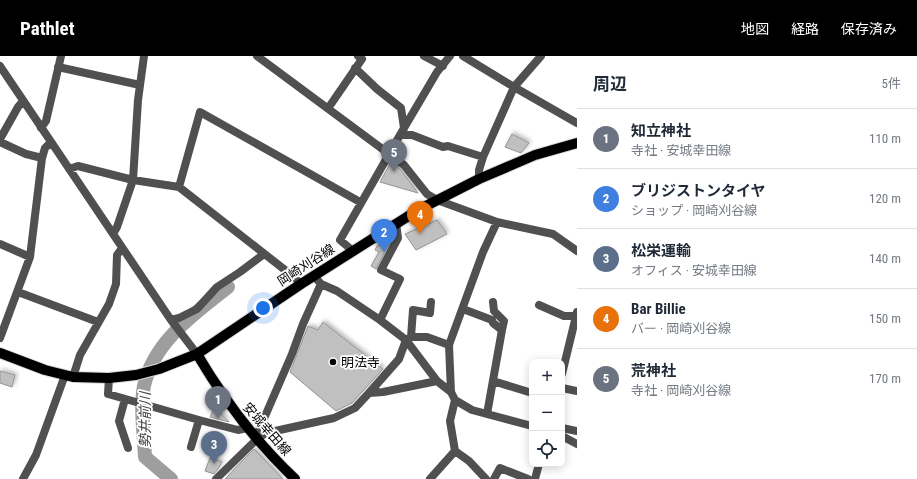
<!DOCTYPE html>
<html lang="ja">
<head>
<meta charset="utf-8">
<style>
  body { margin:0; font-family:"Roboto Condensed","Noto Sans JP",sans-serif; background:#f2f2f3; color:#1f2937 }
  .controls { position:absolute; right:12px; bottom:12px; display:grid; overflow:hidden; border-radius:8px; box-shadow:0 2px 10px #0003 }
  .controls button { width:36px; height:36px; display:grid; place-items:center; padding:0; border:0; border-bottom:1px solid #e0e1e3; background:#fff; color:#1f2937; font:20px sans-serif }
  .you { position:absolute; left:263px; top:252px; width:14px; height:14px; margin:-10px; border:3px solid #fff; border-radius:50%; background:#1a73e8; box-shadow:0 0 0 6px #1a73e833 }
  .badge { display:grid; place-items:center; width:26px; height:26px; border-radius:50%; background:#000; color:#fff; font-size:13px; font-weight:700 }
  .pin { position:absolute; translate:-50% -33px; filter:drop-shadow(0 1px 2px #0008) }
  .pin::after { content:''; position:absolute; top:21px; width:14px; height:12px; background:inherit; clip-path:polygon(0 0,100% 0,50% 100%) }
  .list { margin:0; padding:0; list-style:none }
  h2 { display:flex; justify-content:space-between; align-items:center; height:52px; margin:0; padding:0 16px; font-size:17px }
  h2 small { font-size:13px; font-weight:400; color:#747a83 }
  .list li { display:grid; grid-template-columns:26px 1fr auto; gap:12px; align-items:center; box-sizing:border-box; height:60px; padding:0 16px; border-top:1px solid #e0e1e3 }
  .list b { display:block; font-size:15px; white-space:nowrap }
  .list p { margin:0; font-size:13px; white-space:nowrap; color:#747a83 }
  .list em { font-size:13px; font-style:normal; color:#747a83 }
  .icon { flex:none; width:22px; height:22px; fill:none; stroke:currentColor; stroke-width:2; stroke-linecap:round; stroke-linejoin:round }
  .map { position:relative; flex:none; width:577px; height:423px; overflow:hidden }
  header { display:flex; align-items:center; gap:24px; box-sizing:border-box; height:56px; padding:0 20px; background:#000; color:#fff }
  header strong { font-size:19px }
  nav { display:flex; gap:22px; margin-inline-start:auto; font-size:14px }
  main { display:flex }
  aside { flex:1; background:#fff }
  .map>svg:first-child { display:block }
  .lines { fill:none; stroke-linecap:round; stroke-linejoin:round }
  .river { stroke:#9e9e9e; stroke-width:14 }
  .building { fill:#c0c0c0; stroke:#949494; filter:url(#shadow) }
  .major-casing { stroke:#dbdbdb; stroke-width:12 }
  .minor { stroke:#505050; stroke-width:8 }
  .major { stroke:#000; stroke-width:10 }
  .poi-dot { fill:#000; stroke:#fff; stroke-width:1.5 }
  .labels { text-anchor:middle; dominant-baseline:central; stroke-width:3.5; stroke-linejoin:round; paint-order:stroke }
  .street-label { font-size:13px; fill:#000; stroke:#fff }
  .poi-label { font-size:13px; fill:#000; stroke:#fff; text-anchor:start }
  .water-label { font-size:14px; font-style:italic; fill:#3f3f3f; stroke:#fff }
</style>
</head>
<body>
<header>
<strong>Pathlet</strong>
<nav><a>地図</a><a>経路</a><a>保存済み</a></nav>
</header>
<main>
<div class="map">
<svg width="577" height="423" viewBox="0 0 577 423">
  <defs>
    <filter id="shadow"><feDropShadow dx="2" dy="-2" stdDeviation="2" flood-color="#0004"/></filter>
  </defs>
  <rect width="100%" height="100%" fill="#fff"/>
  <g class="lines">
    <path class="river" d="M171 423 145 401C144 380 140 350 144 330 154 285 194 258 228 231"/>
  </g>
  <path class="building" d="M512 78 529 87 521 97 505 91Z
    M391 106 400 113 418 137 380 126Z
    M437 164 447 178 416 194 405 178Z
    M387 185 390 186 376 213 371 210 379 196 375 194 377 190Z
    M323 266 383 313 352 347 336 355 290 316 308 270 318 274Z
    M0 315 15 319 12 331 0 327Z
    M215 351 229 366 210 361Z
    M254 393 283 423H225L243 404Z
    M210 402 222 406 218 413 214 418 205 415Z"/>
  <g class="lines">
    <g class="major-casing">
      <path id="major" d="M0 297 45 314 73 321 109 322 136 319 159 313 197 298 301 228 418 154 479 123 535 99 577 87
        M197 298C224 344 256 386 295 423"/>
    </g>
    <path class="minor" d="M257 0 404 109 427 138 437 144 497 166 553 178 577 195
      M424 0 443 10
      M463 0 514 31 577 67
      M0 10 171 264 197 298
      M58 11 140 29
      M355 12 377 33 401 52 404 72
      M329 51 362 3 358 0
      M41 72 46 65 61 0
      M400 79H412L443 91 448 90 483 101
      M0 83 18 51 23 45
      M0 86 26 98 42 102
      M69 113 78 110 133 124 179 131 294 221 301 228
      M479 123V114L483 101 514 31 541 0
      M179 131 200 56 360 146
      M113 178 117 171 133 124 138 44 144 0
      M0 188 30 201
      M353 195 340 184 404 72 437 16 450 0
      M314 220 321 228 337 235 380 264 406 284 437 325 451 336 455 344 472 354 532 370
      M18 236 98 266
      M493 246 494 255 504 265 502 274
      M539 249 564 260H576
      M463 253 492 264 493 267 502 274 487 358
      M171 264 179 262 197 253 217 231 240 216 264 198
      M380 264 400 223 381 214 398 182 396 167
      M411 281 413 254 430 257 431 246
      M0 282 30 201 42 102 45 92 50 87
      M562 318 577 256
      M73 321 80 299 109 248 116 228 117 199 122 192
      M109 322 108 338 199 364 238 374 247 372
      M493 325 532 337
      M562 332 577 335
      M451 336 449 289 483 196 497 166
      M369 337 399 303 406 284 411 281H427L449 289
      M125 343 119 365 128 392
      M455 344 450 365 455 395 469 405 486 423
      M562 372 577 375
      M562 380 577 388
      M257 383 259 374 292 298 303 268 321 228
      M191 391 199 364
      M23 423 36 399 65 319
      M216 423 257 383 266 377 334 362 355 352 369 337 383 336 437 325
      M430 423 455 395
      M494 423 500 412 528 423
      M535 423 539 408"/>
    <use href="#major" class="major"/>
  </g>
  <circle class="poi-dot" cx="333" cy="306" r="4"/>
  <g class="labels">
    <g class="street-label">
      <text transform="translate(306 209) rotate(-33)">岡崎刈谷線</text>
      <text transform="translate(267 373) rotate(49)">安城幸田線</text>
    </g>
    <g class="poi-label">
      <text x="341" y="306">明法寺</text>
    </g>
    <g class="water-label">
      <text transform="translate(145 364) rotate(-90)">勢井前川</text>
    </g>
  </g>
</svg>
<div class="controls">
<button>+</button>
<button>−</button>
<button><svg class="icon" aria-label="locate" viewBox="0 0 24 24"><circle cx="12" cy="12" r="6"/><path d="M12 2v4M12 18v4M2 12h4M18 12h4"/></svg></button>
</div>
<div class="you"></div>
<div class="pin badge" style="left:218px;top:363px;background:#6b7280">1</div>
<div class="pin badge" style="left:384px;top:196px;background:#3f7fe0">2</div>
<div class="pin badge" style="left:214px;top:408px;background:#5c6f8a">3</div>
<div class="pin badge" style="left:420px;top:178px;background:#e8710a">4</div>
<div class="pin badge" style="left:394px;top:116px;background:#6b7280">5</div>
</div>
<aside>
<h2>周辺<small>5件</small></h2>
<ul class="list">
<li><span class="badge" style="background:#6b7280">1</span><div><b>知立神社</b><p>寺社 · 安城幸田線</p></div><em>110 m</em></li>
<li><span class="badge" style="background:#3f7fe0">2</span><div><b>ブリジストンタイヤ</b><p>ショップ · 岡崎刈谷線</p></div><em>120 m</em></li>
<li><span class="badge" style="background:#5c6f8a">3</span><div><b>松栄運輸</b><p>オフィス · 安城幸田線</p></div><em>140 m</em></li>
<li><span class="badge" style="background:#e8710a">4</span><div><b>Bar Billie</b><p>バー · 岡崎刈谷線</p></div><em>150 m</em></li>
<li><span class="badge" style="background:#6b7280">5</span><div><b>荒神社</b><p>寺社 · 岡崎刈谷線</p></div><em>170 m</em></li>
</ul>
</aside>
</main>
</body>
</html>
